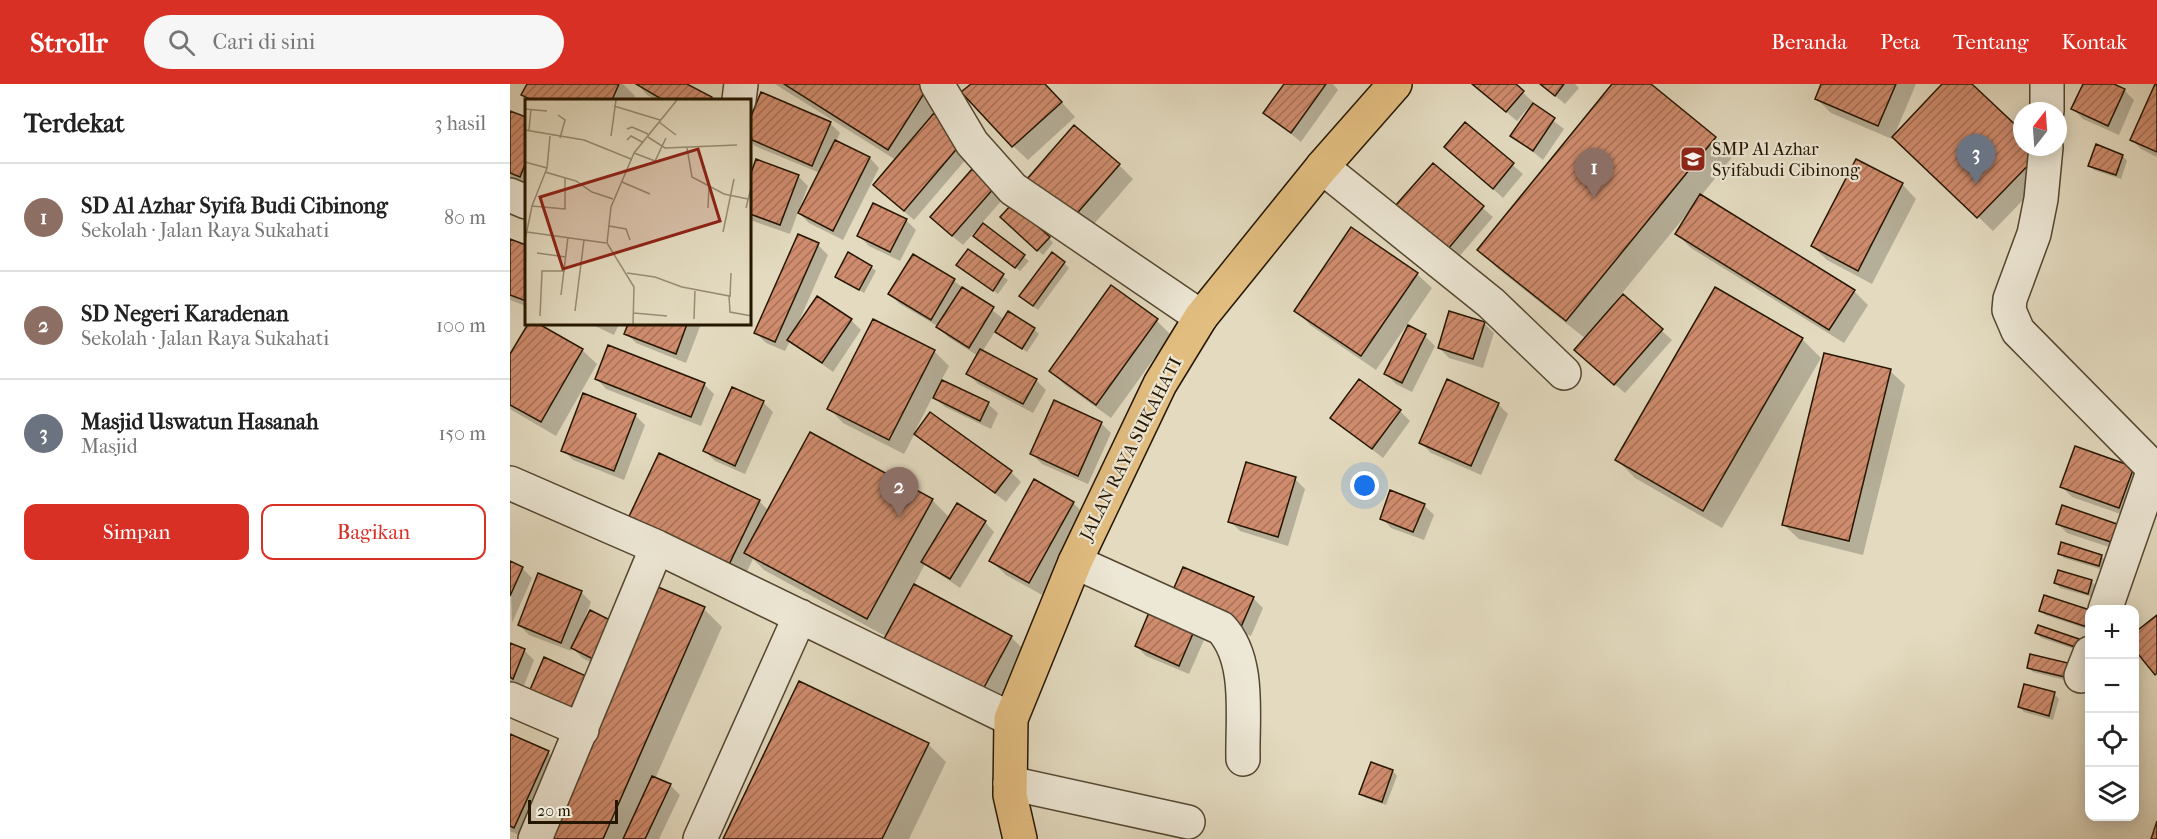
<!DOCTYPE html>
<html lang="id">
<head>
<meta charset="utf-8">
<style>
  body { margin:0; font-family:"IM FELL French Canon",serif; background:#f6f6f6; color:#222 }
  .controls { position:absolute; right:18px; bottom:18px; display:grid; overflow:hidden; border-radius:12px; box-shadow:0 3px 15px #0003 }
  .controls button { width:54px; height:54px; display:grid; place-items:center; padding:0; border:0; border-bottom:2px solid #e0e0e0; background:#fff; color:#222; font:30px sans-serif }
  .compass { position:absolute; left:1503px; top:18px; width:54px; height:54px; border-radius:50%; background:#fff; box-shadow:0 3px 15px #0003; rotate:17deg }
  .scale { position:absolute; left:18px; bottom:15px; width:90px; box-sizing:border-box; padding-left:6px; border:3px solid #251600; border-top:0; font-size:16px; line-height:21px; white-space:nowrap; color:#251600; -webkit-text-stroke:4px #ede7d5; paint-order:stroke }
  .you { position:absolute; left:855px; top:402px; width:21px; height:21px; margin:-15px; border:4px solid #fff; border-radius:50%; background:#1a73e8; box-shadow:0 0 0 9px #1a73e833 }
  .badge { display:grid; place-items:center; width:39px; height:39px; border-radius:50%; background:#d93025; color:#fff; font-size:20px; font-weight:700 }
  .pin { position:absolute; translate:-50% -50px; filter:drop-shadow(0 2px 3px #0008) }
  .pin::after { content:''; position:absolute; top:32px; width:21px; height:18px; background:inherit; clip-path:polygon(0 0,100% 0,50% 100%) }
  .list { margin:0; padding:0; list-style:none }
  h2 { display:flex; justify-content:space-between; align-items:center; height:78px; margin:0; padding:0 24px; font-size:26px }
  h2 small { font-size:20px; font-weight:400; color:#767676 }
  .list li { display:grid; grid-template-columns:39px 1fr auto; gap:18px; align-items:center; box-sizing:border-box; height:108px; padding:0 24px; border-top:2px solid #e0e0e0 }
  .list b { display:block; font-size:22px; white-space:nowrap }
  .list p { margin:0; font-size:20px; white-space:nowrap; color:#767676 }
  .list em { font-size:20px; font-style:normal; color:#767676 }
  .actions { display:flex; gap:12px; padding:18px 24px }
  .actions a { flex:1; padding:14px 0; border:2px solid #d93025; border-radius:12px; text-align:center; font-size:21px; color:#d93025 }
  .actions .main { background:#d93025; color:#fff }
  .icon { flex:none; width:33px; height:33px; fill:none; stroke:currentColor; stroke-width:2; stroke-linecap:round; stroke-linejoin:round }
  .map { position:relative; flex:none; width:1647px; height:755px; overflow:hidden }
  header { display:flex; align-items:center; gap:36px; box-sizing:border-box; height:84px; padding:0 30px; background:#d93025; color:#fff }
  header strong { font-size:28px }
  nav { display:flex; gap:33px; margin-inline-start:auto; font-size:21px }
  .search { width:420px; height:54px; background:#f6f6f6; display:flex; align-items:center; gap:15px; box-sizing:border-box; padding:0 21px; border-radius:33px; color:#767676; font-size:22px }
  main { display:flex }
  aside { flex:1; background:#fff }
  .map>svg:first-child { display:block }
  .shadow { fill:#0003 }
  .building { fill:url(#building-hatch); stroke:#251600; stroke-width:1.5 }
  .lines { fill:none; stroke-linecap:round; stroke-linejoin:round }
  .minor-casing { stroke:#544730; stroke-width:36 }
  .major-casing { stroke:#251600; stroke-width:36 }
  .minor { stroke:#ede7d5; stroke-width:33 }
  .major { stroke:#e2bd80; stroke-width:33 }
  .labels { text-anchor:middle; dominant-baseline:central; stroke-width:4.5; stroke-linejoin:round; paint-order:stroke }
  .poi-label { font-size:18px; fill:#251600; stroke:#ede7d5; text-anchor:start }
  .street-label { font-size:18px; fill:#251600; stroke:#ede7d5 }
  .inset-road { fill:none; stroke:#978c73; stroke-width:1.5 }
  .view { fill:#8f2418; fill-opacity:0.15; stroke:#8f2418; stroke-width:3 }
  .inset-edge { fill:none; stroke:#251600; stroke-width:3 }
</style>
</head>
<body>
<header>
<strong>Strollr</strong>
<div class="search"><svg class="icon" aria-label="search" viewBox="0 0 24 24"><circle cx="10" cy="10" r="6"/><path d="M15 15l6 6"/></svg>Cari di sini</div>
<nav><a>Beranda</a><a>Peta</a><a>Tentang</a><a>Kontak</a></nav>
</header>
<main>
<aside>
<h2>Terdekat<small>3 hasil</small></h2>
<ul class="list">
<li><span class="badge" style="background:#8d6e63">1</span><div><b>SD Al Azhar Syifa Budi Cibinong</b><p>Sekolah · Jalan Raya Sukahati</p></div><em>80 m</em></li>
<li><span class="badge" style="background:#8d6e63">2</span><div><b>SD Negeri Karadenan</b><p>Sekolah · Jalan Raya Sukahati</p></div><em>100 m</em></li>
<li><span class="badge" style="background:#6b7280">3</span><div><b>Masjid Uswatun Hasanah</b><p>Masjid</p></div><em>150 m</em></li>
</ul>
<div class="actions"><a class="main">Simpan</a><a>Bagikan</a></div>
</aside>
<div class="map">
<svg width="1647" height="755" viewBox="0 0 1647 755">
  <defs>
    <pattern id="building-hatch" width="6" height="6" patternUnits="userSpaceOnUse" patternTransform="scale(1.5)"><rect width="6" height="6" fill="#cf8c6e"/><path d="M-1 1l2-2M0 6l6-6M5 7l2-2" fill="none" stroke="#a87158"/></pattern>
  </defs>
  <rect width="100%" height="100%" fill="#e3dabf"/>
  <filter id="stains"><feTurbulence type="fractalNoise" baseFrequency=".00333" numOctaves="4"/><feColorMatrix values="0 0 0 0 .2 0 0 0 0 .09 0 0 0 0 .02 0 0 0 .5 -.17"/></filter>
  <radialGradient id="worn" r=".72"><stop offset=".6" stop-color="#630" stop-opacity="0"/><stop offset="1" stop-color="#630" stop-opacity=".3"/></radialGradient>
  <path class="shadow" d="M18 0H113L125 12 123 16H18L13 11Z
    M128 0H174L203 16H147L137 11Z
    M265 0H421L464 66 404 136 374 110 386 76Z
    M463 0H535L565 33 518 76 503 62Z
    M776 0H823L828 6 791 58 755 29Z
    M963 0H1004L1023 18 1007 37Z
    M1031 0H1065L1069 4 1055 20Z
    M1104 0H1138L1205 54 1223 72 1191 112 1344 207 1358 221 1334 259 1181 164 1167 150 1180 126 1104 219 1106 220 1113 212 1162 256 1115 309 1076 276V255L987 184 969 165Z
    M1313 0H1406L1384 52 1434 0H1460L1512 49V63L1546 82 1483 147 1384 52 1382 55 1321 29 1307 15Z
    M1575 0H1601L1614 6 1624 16 1609 51 1573 35 1563 25Z
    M1647 3V73L1631 65 1621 55Z
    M1023 21 1054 45 1033 76 1002 51Z
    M0 29 16 35V101L0 94Z
    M240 39H320L330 49 326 58 360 74 369 84 333 156 299 139 288 128 280 150 240 136V96L288 92 298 102 290 123 292 124 310 89 245 62 240 57Z
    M955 40 1013 90 993 114 936 63Z
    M1613 72 1617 77 1611 95 1584 86 1580 81Z
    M609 81 623 95 578 147 534 109Z
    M923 81 983 133 948 174 898 131Z
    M462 87 493 115 471 140 519 177 510 187 470 157V142L453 161 431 143Z
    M1392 100 1406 115 1362 200 1317 176 1302 162Z
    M492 133 539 154 543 159 533 171Z
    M396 136 406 146 390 177 359 162 349 152Z
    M0 156 16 162V222L0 216Z
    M308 161 318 171 287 242 341 236 351 246 323 288 280 257 275 267 256 259 246 249Z
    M458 167 498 196 488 210 453 186Z
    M403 172 444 197 495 236 524 245 529 250 517 268 486 246 472 268 526 296 536 306 523 329 468 300 458 290 468 272 438 253 429 243 390 220 380 210Z
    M554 179 559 184 528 226 516 217Z
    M361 183 366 187 354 209 327 193Z
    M907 190 922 204 866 286 800 241 786 226Z
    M601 203 647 237 661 251 601 334 555 301 541 287Z
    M1206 205 1292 255 1311 274 1212 444 1125 394 1107 376Z
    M974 239 984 249 973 284 939 274 929 264Z
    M19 240H26L72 266 87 280 46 352 0 325V273Z
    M81 240H109L104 251Z
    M120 240H191L176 279 126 259 116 249Z
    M899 243 915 252 925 262 902 308 886 300 876 290Z
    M424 267 439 282 431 297 478 320 488 329 481 345 435 323 423 312 405 347 501 388 511 398 496 418 405 349 394 370 333 339 319 324Z
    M1380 287 1395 301 1353 471 1289 455 1274 441Z
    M87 295 194 300 204 310 191 342 96 305Z
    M253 318 263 328 235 390 205 377 195 367Z
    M545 318 592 340 601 349 578 400 532 380 522 370Z
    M988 320 998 330 971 391 921 369 911 359Z
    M890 327 900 337 873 374 822 334Z
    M125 331 135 341 114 396 63 376 53 366Z
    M1623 384 1633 394 1619 433 1562 413 1552 403Z
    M785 395 795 405 778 462 730 447 720 437Z
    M422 416 440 434 475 438 484 448 450 504 415 480 404 501 501 553 516 568 487 620 377 553 254 486 243 475 229 504 130 457 249 417 259 427Z
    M563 419 578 433 534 512 496 491 481 477Z
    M914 421 924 431 914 456 881 444 872 434Z
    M1547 439 1606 441 1616 451 1611 467 1557 449Z
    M1550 469 1591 472 1596 477 1593 486 1554 474Z
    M0 479 12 484 22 494 2 539Z
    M1581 497 1586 502 1582 513 1550 504 1546 499Z
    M71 508 81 518 73 539 99 587 72 574 63 564 61 567 19 551 9 541Z
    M743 514 753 524 741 552 672 523Z
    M194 525 212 543 145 695 160 701 170 711 149 755H31Z
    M1531 526 1580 527V546L1535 531Z
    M684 546 694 556 679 590 636 572 626 562Z
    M1526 549 1568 556 1572 561 1570 567 1531 554Z
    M0 560 14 566 24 576 13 604 0 598Z
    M1557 580 1562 585 1559 597 1523 588 1518 584Z
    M290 599 418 660 436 678 399 755H214Z
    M1544 610 1549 615 1543 636 1514 628 1509 623Z
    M0 651 38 668 48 678 14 753 0 747Z
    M862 680 883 687 887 692 876 721 856 714 851 710Z"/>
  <path class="building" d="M17 0H109L102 16H22L11 11Z
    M126 0H177L202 13 201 16H153Z
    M274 0H420L378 66Z
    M461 0H535L552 18 502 63 451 8Z
    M774 0H816L781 49 753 29Z
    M962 0H1006L1014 7 996 28Z
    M1030 0H1054L1045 12Z
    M1102 0H1141L1206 53 1056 237 967 166Z
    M1311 0H1386L1368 42 1305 15Z
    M1432 0H1462L1512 47V63H1529L1532 67 1467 134 1382 53Z
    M1573 0H1604L1615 5 1598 42 1561 25Z
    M1645 0 1647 1V68L1620 56Z
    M251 8 321 38 302 82 240 55V35Z
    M1023 19 1045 34 1023 67 1000 52Z
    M0 27 16 33V78L10 93 0 89Z
    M424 29 455 55 394 127 363 101Z
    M955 38 1004 79 983 105 934 63Z
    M564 41 610 80 563 134 517 95Z
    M325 56 360 73 323 147 288 129Z
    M1586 60 1613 71 1606 91 1578 82Z
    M246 75 289 91 270 141 240 130V92Z
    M1346 75 1393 99 1348 187 1301 162Z
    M923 79 974 122 938 165 886 121Z
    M462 85 484 104 442 152 420 133Z
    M1190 110 1345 206 1319 246 1165 150Z
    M363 119 397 135 380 168 347 152Z
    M502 120 540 153 527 167 490 133Z
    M473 139 515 171 505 184 463 152Z
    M841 143 908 189 851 272 784 227Z
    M288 150 309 159 265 258 244 249Z
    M0 155 16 161V217L0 211Z
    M458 165 494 190 483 207 446 181Z
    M338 168 362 182 349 206 325 193Z
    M542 168 555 178 523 222 509 212Z
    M403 170 445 195 421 236 378 210Z
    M601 201 648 235 586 321 539 287Z
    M452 203 484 223 459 264 426 243Z
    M1205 203 1293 254 1193 427 1105 376Z
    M1113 210 1153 245 1104 301 1064 266Z
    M307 212 342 235 312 279 277 256Z
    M498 227 525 244 512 265 485 248Z
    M939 227 975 238 963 275 928 264Z
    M363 235 425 266 379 356 317 325Z
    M18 240H29L73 265 31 338 0 321V270Z
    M118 240H177L166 270 114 250Z
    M898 241 916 250 892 299 874 290Z
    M98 261 195 299 181 333 85 295Z
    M470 265 527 295 513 320 456 290Z
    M1314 269 1381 285 1339 457 1272 441Z
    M849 295 891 326 862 365 820 334Z
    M937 295 989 319 961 382 909 359Z
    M432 296 479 318 470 337 423 314Z
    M222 303 254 317 225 382 193 367Z
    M73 309 126 330 104 387 51 367Z
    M544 316 592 338 568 392 520 370Z
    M420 328 502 387 485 409 404 350Z
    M300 348 423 415 357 535 234 469Z
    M1565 362 1624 383 1609 424 1550 403Z
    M149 369 250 416 214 491 114 443Z
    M736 378 786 393 768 453 718 438Z
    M524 395 564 418 519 499 479 477Z
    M880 406 915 420 903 448 870 435Z
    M447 419 476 437 440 495 411 478Z
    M1552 421 1607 440 1601 458 1546 440Z
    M1551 458 1592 471 1589 482 1548 470Z
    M0 477 13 483 0 512Z
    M673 483 744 513 731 543 660 513Z
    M1548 486 1582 496 1578 510 1544 499Z
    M28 489 72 507 51 559 8 541Z
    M141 500 195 523 93 755H30Z
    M404 500 502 552 472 607 374 555Z
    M1534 511 1580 526 1577 543 1529 527Z
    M80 526 108 540 89 578 61 564Z
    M640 526 685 545 669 582 625 562Z
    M1647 531V589L1645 591 1624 565V549Z
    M1528 541 1569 555 1565 563 1525 549Z
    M0 559 15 565 3 595 0 593Z
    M1520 570 1558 579 1555 593 1517 584Z
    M34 573 76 592 60 626 19 608Z
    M289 597 419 659 372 755H213Z
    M1514 600 1545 608 1539 632 1508 623Z
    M0 650 39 667 4 744 0 742Z
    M861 678 883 686 872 718 849 710Z
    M142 692 161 700 135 755H113Z
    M1647 737V755H1641Z"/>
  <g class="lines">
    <g class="minor-casing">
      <path id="minor" d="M427 0 462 59 503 105 691 233
        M229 16 231 0
        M1537 27V0
        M1536 63 1531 115 1524 150 1500 215 1499 226 1508 247 1647 388
        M812 83 981 219 1054 289
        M0 111 16 118
        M0 399 147 463 501 635
        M565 478 711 544C741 576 732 634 733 675
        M1595 526 1644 385
        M1571 592 1580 569
        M0 615 72 646
        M500 699 678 738
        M25 755 147 463
        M190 755 290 532"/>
    </g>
    <g class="major-casing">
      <path id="major" d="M510 755 500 711 501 635 565 478 650 300 691 233 812 83 885 0"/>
    </g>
    <use href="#minor" class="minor"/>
    <use href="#major" class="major"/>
  </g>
  <defs>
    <g id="school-square" transform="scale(1.35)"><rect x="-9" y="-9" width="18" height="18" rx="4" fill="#8f2418" stroke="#ede7d5"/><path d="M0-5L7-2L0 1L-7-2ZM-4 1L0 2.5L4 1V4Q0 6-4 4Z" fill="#fff"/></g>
  </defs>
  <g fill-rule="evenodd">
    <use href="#school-square" x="1183" y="75"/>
  </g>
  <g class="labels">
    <g class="poi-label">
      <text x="1202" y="65">SMP Al Azhar<tspan x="1202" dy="21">Syifabudi Cibinong</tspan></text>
    </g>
    <g class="street-label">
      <text transform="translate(621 365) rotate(-63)">JALAN RAYA SUKAHATI</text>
    </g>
  </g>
  <g transform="translate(15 15)">
    <rect width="226" height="226" fill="#e3dabf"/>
    <path class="inset-road" d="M89 7 135 21M0 10 22 12M33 16 40 21 35 39M134 23 151 36M102 30 107 28 123 35M0 31 59 41 106 60M4 31 6 10M86 37 91 1M123 38 140 49 212 46M102 41 106 37 117 43M162 49 167 78 199 95 223 100M109 54 130 62 141 39M0 63 22 69M20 73 51 82 67 93 88 100M97 83 125 95M7 107 40 110V79M183 109 184 87M221 109 227 85M84 127 101 130 105 141M2 133 81 144M198 133 209 80M0 141 7 107 22 69 25 37M12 154 41 158M102 174 130 178 157 188 204 197 205 213 227 217M36 196 43 138M205 198 206 174M50 212 59 141M109 214 142 217M15 217 17 172H40M169 220 170 190M108 226 109 188 82 144 86 108 109 54 152 1"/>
    <path class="view" d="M173 50 195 122 38 170 15 98Z"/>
    <rect width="226" height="226" class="inset-edge"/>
  </g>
  <rect width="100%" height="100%" filter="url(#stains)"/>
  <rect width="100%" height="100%" fill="url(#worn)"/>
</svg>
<div class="controls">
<button>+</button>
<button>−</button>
<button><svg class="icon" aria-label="locate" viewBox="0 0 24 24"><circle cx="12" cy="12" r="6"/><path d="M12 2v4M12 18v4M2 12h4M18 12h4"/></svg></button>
<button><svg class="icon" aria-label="layers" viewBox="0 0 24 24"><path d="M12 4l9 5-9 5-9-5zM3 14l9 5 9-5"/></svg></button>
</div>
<svg class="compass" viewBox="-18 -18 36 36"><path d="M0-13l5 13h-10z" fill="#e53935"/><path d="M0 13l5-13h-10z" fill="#767676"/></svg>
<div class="scale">20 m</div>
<div class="you"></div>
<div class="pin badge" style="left:1084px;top:114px;background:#8d6e63">1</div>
<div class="pin badge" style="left:389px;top:433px;background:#8d6e63">2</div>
<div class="pin badge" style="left:1466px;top:100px;background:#6b7280">3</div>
</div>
</main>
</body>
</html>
